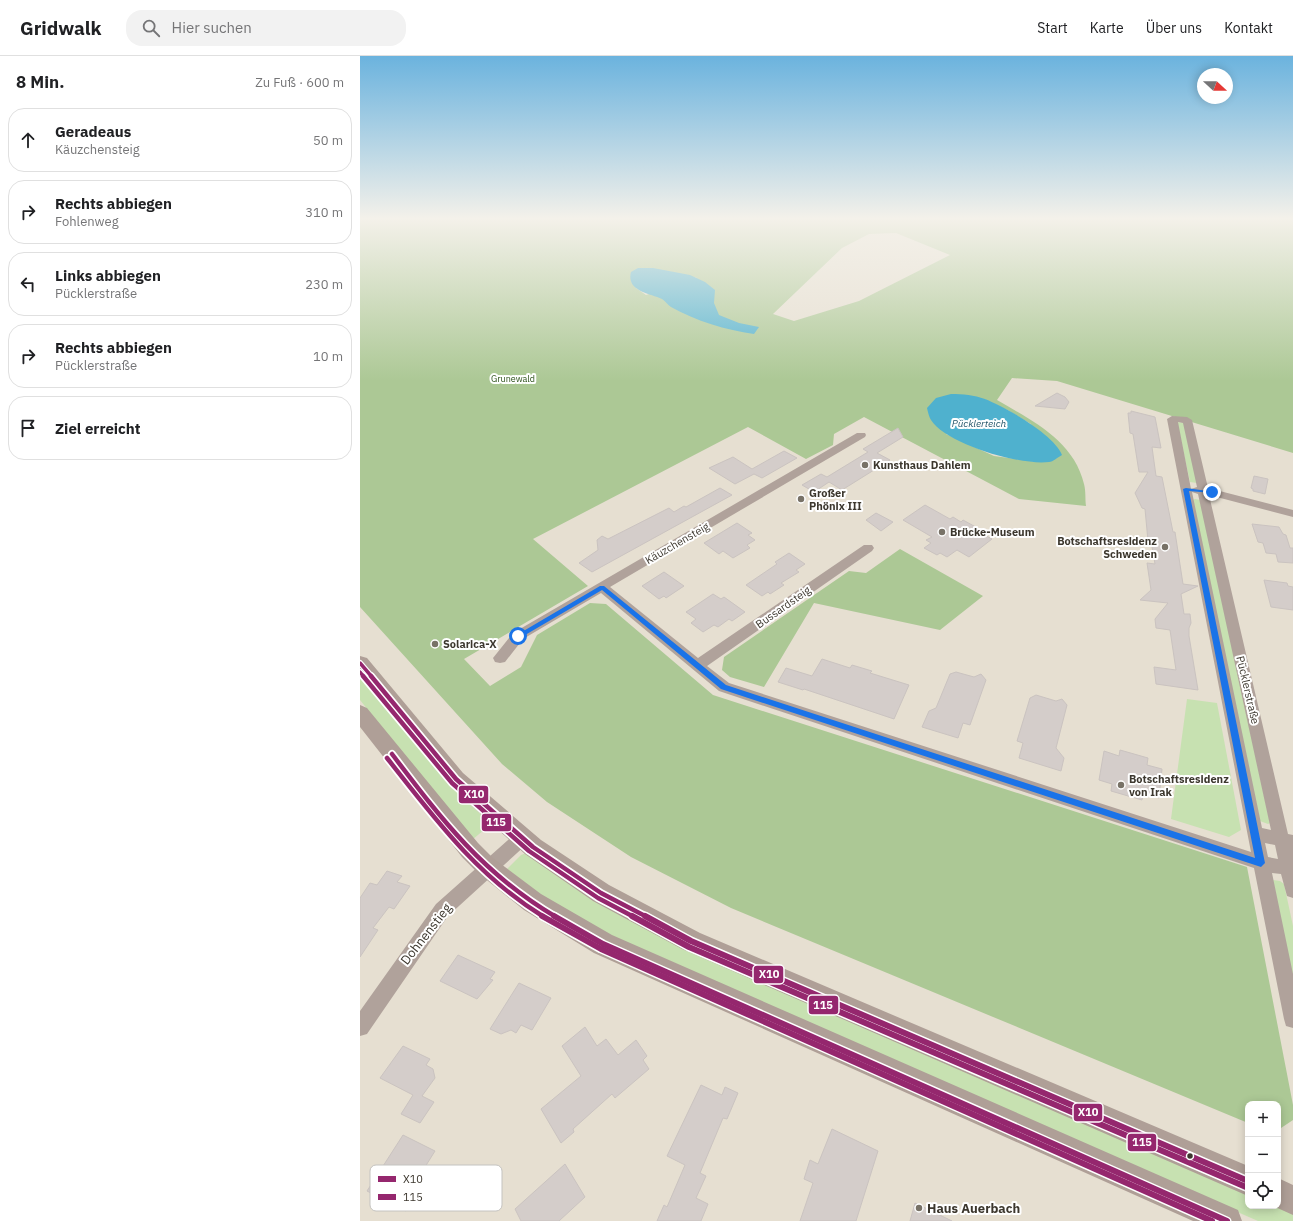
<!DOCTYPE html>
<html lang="de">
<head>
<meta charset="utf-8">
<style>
  body { margin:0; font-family:"IBM Plex Sans",sans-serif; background:#f2f2f2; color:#202124 }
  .controls { position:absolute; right:12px; bottom:12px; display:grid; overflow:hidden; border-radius:8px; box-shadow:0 2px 10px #0003 }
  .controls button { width:36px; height:36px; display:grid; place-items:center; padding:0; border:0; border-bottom:1px solid #e0e0e0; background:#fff; color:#202124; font:20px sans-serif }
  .compass { position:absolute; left:837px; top:12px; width:36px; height:36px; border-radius:50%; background:#fff; box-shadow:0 2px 10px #0003; rotate:111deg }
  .stop { position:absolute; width:12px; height:12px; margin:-9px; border:3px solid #1a73e8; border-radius:50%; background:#fff }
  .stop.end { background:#1a73e8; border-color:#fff; box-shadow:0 1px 4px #0008 }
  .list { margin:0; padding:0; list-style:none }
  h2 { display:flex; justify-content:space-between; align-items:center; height:52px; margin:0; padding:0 16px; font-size:17px }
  h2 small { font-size:13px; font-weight:400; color:#757577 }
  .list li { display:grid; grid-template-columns:26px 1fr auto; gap:12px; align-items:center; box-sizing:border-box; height:64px; margin:0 8px 8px; padding:0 8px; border:1px solid #e0e0e0; border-radius:16px }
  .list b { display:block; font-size:15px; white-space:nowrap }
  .list p { margin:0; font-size:13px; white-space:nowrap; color:#757577 }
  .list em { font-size:13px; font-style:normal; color:#757577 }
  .icon { flex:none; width:22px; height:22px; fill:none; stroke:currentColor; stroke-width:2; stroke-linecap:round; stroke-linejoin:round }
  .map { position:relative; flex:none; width:933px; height:1165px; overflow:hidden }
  header { display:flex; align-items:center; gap:24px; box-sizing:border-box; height:56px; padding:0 20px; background:#fff; border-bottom:1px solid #e0e0e0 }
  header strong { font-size:19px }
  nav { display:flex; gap:22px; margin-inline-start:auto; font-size:14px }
  .search { width:280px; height:36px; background:#f2f2f2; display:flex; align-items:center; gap:10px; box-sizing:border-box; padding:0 14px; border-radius:16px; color:#757577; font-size:15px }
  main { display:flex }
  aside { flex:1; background:#fff }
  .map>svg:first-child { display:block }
  .green { fill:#c7e1b1 }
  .forest { fill:#acc895; fill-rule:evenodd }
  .water { fill:#4fb1ce }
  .building { fill:#d4cdca; stroke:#cac3c0 }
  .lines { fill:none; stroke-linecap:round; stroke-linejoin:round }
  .minor { fill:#b0a29b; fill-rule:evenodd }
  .secondary { fill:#af9f97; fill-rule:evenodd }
  .bus-1-far2-casing { stroke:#fff; stroke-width:6 }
  .bus-1-far1-casing { stroke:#fff; stroke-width:8 }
  .bus-1-casing { stroke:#fff; stroke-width:9 }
  .bus-2-far2-casing { stroke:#fff; stroke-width:6 }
  .bus-2-far1-casing { stroke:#fff; stroke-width:8 }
  .bus-2-casing { stroke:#fff; stroke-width:9 }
  .bus-1-far2 { stroke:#95276e; stroke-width:3.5 }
  .bus-1-far1 { stroke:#95276e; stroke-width:4.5 }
  .bus-1 { stroke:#95276e; stroke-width:6 }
  .bus-2-far2 { stroke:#95276e; stroke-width:3.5 }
  .bus-2-far1 { stroke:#95276e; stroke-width:4.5 }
  .bus-2 { stroke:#95276e; stroke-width:6 }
  .route { fill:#1a73e8 }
  .poi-dot { fill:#787267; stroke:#fff; stroke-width:1.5 }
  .bus-dot { fill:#3c372e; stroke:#fff; stroke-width:1.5 }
  .labels { text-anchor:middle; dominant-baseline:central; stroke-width:4; stroke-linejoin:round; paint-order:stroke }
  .far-park-label { font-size:9px; fill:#2a4f17; stroke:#fff }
  .far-water-label { font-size:10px; font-style:italic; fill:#26576b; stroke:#fff }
  .poi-label { font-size:11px; font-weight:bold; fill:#3c372e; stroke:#fff; text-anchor:start }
  .street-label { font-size:11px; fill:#3c372e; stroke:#fff }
  .near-street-label { font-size:13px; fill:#3c372e; stroke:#fff }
  .near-poi-label { font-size:13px; font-weight:bold; fill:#3c372e; stroke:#fff; text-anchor:start }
  .key { fill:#fff; stroke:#c4c3c0; stroke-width:1 }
  .key-label { font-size:11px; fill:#3c372e }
  .line-badge { stroke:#fff; stroke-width:1.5 }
  .badge-label { font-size:11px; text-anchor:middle; font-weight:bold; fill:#fff }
</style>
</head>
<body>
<header>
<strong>Gridwalk</strong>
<div class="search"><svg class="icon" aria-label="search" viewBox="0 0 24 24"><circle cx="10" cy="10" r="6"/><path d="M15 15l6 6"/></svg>Hier suchen</div>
<nav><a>Start</a><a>Karte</a><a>Über uns</a><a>Kontakt</a></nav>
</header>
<main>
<aside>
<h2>8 Min.<small>Zu Fuß · 600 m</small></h2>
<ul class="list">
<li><svg class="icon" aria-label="ahead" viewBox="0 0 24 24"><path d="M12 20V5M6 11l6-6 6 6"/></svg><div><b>Geradeaus</b><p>Käuzchensteig</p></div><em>50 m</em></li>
<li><svg class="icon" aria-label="right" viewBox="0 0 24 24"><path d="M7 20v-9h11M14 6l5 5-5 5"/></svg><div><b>Rechts abbiegen</b><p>Fohlenweg</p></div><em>310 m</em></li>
<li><svg class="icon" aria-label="left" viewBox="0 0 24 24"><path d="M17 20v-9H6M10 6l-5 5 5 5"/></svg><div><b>Links abbiegen</b><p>Pücklerstraße</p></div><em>230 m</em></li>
<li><svg class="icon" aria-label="right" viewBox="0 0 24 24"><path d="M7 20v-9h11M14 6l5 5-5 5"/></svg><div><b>Rechts abbiegen</b><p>Pücklerstraße</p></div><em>10 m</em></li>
<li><svg class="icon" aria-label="arrive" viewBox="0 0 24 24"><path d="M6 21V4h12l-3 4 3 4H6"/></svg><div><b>Ziel erreicht</b></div></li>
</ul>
</aside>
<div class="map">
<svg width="933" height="1165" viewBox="0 0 933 1165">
  <rect width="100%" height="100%" fill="#e6dfd1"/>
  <path class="green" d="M817 366 824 367 837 427 830 426Z
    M835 443 840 444 910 767 908 768 900 765 833 444Z
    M0 621 94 733 131 768 112 784 0 644Z
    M827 643 857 647 881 774 869 781 811 763Z
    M166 797 260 859 335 898 888 1137V1150H918L933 1156V1165H898L326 915 209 860 147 813 161 799Z
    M913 824 920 825 924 828 933 870V925Z"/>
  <path class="forest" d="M0 162H933V397L697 325 652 322 637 344C673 365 714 385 724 428 726 435 725 443 726 450L659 443 504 361 474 378 473 389 446 403 388 371 173 483 228 530 104 603 130 630 161 611 177 579 230 547 246 548 353 639 887 811 933 1049V1064L918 1074V1048H888V1067L371 852 271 801 187 746 142 708 0 551ZM536 177 590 199 499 245 434 265 413 258 482 192 509 178ZM309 216 337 222 286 239 276 232 271 225ZM624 343 649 355 671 368 678 406 634 400 586 378Z
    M540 493 623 540 580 574 454 547 404 631 370 621 362 614 364 601 489 515 506 517Z"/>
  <path class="water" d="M278 212H293L330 219 345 226 355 234 354 247 359 259 379 267 399 271 394 278C366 274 336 265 311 251 308 249 305 245 302 243 289 237 266 235 271 216Z
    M591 338C603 338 614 339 625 343 645 351 694 378 702 399 698 401 693 406 689 406 661 410 586 388 571 364 569 361 568 356 567 352L576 342Z"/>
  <path class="building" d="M697 337 705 341 709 346 705 353 675 350Z
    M771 355 795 361 801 392 792 391 796 420 802 421 813 476H815L823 528 838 530 821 538 824 558H830L831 567 829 572V580L838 634 796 628 794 611 816 614 810 574 796 572 795 563 808 547 780 544 791 534 787 507 795 508 791 485H788L785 453 782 452 775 437 788 416H779L773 378 770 377 768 357H771Z
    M538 372 543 381 517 397 530 404 482 434 469 426 454 436 442 429 461 418 467 421 508 396 503 393Z
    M424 395 437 402 402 422 394 418 375 428 349 412 373 401 392 413Z
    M894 420 908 423 905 438 893 435V433L891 432Z
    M360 432 372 439 232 516 219 507 238 494 237 484 242 480 248 483 309 452 314 456 324 450 326 451Z
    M565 449 590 463 593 461 601 466 603 464 623 475 621 477 632 483 609 501 597 494 587 501 580 497 577 499 564 492 571 487 566 484 572 481 543 464Z
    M516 457 533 466 521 475 506 464Z
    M377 467 392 477 388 479 395 484 387 489 390 492 373 502 363 495 359 498 344 487Z
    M892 468 919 471 923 478 926 479 930 492H933V507L918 506 916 498 906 497 903 487 898 486Z
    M429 497 445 508 436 514 439 516 421 527 424 529 410 538 408 536 402 540 386 529 417 508 415 506Z
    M304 516 324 530 306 542 304 540 299 543 282 530Z
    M904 524 927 527 928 530 933 531V554L911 551Z
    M353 538 361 543 364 541 385 556 372 565 369 563 358 571 354 569 343 576 331 567 336 563 326 556Z
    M462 603 490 612 492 609 512 615 510 617 549 629 534 663 444 633 443 634 418 626 426 612 452 620Z
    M596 616 614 621 621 618 626 624 610 669 603 667 598 682 562 671 569 655 576 652 590 618Z
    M676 639 696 645 702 643 707 649 696 692 704 702 701 715 659 702 663 687 657 685 670 642Z
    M760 694 788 702 787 709 802 713 799 742 783 737 782 744 751 735 752 728 739 724 744 695 759 700Z
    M27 815 42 820 37 826 50 830 34 853 29 851 13 872 18 874 0 901V842L10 827 17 829Z
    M98 899 135 916 130 923 133 924 117 943 80 925Z
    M159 927 191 942 172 974 161 969 156 977 151 974 141 978 130 973Z
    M225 971 237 990 246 983 258 999 276 984 287 1000 283 1004 289 1013 255 1042 252 1038 213 1073 214 1076 201 1087 181 1053 221 1020 202 990Z
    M43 990 70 1003 66 1009 73 1013 75 1022 62 1040 74 1046 60 1067 41 1058 53 1039 20 1022Z
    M341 1029 362 1039 365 1031 378 1037 367 1063 363 1062 340 1117 346 1120 336 1142 348 1148 341 1165H297L304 1149 307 1151 325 1109 307 1100Z
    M472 1073 518 1095 496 1165H440L453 1127 444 1123 450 1104 458 1108Z
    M43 1079 75 1095 65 1111 71 1114 46 1155 7 1135Z
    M205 1108 225 1141 199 1165H161L155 1153Z
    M555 1147 592 1165H550Z"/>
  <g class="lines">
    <path class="minor" d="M812 360 827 361 832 364 848 432 933 454V461L849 439 928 778 933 779V842L927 840 921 818 912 817 933 918V972L926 970 924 963 894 812 359 635 241 537 163 583 145 606 140 607 135 606 133 602 153 577 497 377H505L506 379 505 381 250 531 338 602 504 489H512L514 492 512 495 347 610 369 627 891 796 807 363ZM818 366 823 367 837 431 831 433ZM832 436 838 438 911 774 902 772ZM905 787 915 789 918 803 908 801Z
      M162 775 168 777 170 782 168 787 88 860 7 978 0 980V955L76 848 156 777Z"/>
    <path class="secondary" d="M0 600 7 602 103 717 181 784 249 829 340 877 888 1110V1140L322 893 233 845 165 798 89 729 0 620Z
      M0 649 7 652 118 787 133 802 181 838 252 879 878 1154 882 1165H833L234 897 164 854 117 816 102 801 0 671Z
      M918 1122 933 1129V1159L913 1150H918Z"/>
    <g class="bus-1-far2-casing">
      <path id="bus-1-far2" d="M0 607 12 621"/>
    </g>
    <g class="bus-1-far1-casing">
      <path id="bus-1-far1" d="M11 620 96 723 173 791 241 837 287 861
        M32 698C82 764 123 818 196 861"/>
    </g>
    <g class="bus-1-casing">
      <path id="bus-1" d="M194 860 243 888 867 1165
        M285 860 331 885 888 1125"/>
    </g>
    <g class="bus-2-far2-casing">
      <path id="bus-2-far2" d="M0 616 4 621"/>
    </g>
    <g class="bus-2-far1-casing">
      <path id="bus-2-far1" d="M3 620 92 727 169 795 238 842 274 861
        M27 702C75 763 117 820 184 861"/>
    </g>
    <g class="bus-2-casing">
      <path id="bus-2" d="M182 860 241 893 852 1165
        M272 860 329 891 886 1131"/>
    </g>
    <use href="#bus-1-far2" class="bus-1-far2"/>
    <use href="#bus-1-far1" class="bus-1-far1"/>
    <use href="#bus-1" class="bus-1"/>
    <use href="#bus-2-far2" class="bus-2-far2"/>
    <use href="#bus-2-far1" class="bus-2-far1"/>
    <use href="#bus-2" class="bus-2"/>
  </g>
  <linearGradient id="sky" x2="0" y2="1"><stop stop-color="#6bb3de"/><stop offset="0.5" stop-color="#f4f1ea"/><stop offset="1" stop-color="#f4f1ea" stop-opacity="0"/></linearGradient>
  <rect width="933" height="325" fill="url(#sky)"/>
  <path class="route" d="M826 432 855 436 852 437 829 435 905 807 901 811 361 633 242 534 160 582 155 580 240 530H244L366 629 895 802 823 433Z"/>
  <g class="poi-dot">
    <circle cx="505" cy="409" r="4"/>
    <circle cx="441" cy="443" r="4"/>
    <circle cx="582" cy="476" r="4"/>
    <circle cx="805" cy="491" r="4"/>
    <circle cx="75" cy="588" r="4"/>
    <circle cx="761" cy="729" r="4"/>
    <circle cx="559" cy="1152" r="4"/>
  </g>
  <circle class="bus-dot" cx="830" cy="1100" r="3.5"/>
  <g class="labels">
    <g class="far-park-label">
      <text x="153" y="322">Grunewald</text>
    </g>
    <g class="far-water-label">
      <text x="619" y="367">Pücklerteich</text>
    </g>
    <g class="poi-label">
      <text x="513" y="409">Kunsthaus Dahlem</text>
      <text x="449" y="437">Großer<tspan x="449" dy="13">Phönix III</tspan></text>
      <text x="590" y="476">Brücke-Museum</text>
      <text x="797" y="485" text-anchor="end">Botschaftsresidenz<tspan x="797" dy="13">Schweden</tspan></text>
      <text x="83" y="588">Solarica-X</text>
      <text x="769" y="723">Botschaftsresidenz<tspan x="769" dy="13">von Irak</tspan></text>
    </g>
    <g class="street-label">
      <text transform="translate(317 487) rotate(-30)">Käuzchensteig</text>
      <text transform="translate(423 551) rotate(-35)">Bussardsteig</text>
      <text transform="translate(888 634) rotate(77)">Pücklerstraße</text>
    </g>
    <g class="near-street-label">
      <text transform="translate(66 878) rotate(-52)">Dohnenstieg</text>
    </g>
    <g class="near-poi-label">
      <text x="567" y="1152">Haus Auerbach</text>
    </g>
  </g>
  <rect x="10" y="1109" width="132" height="46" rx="6" class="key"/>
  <rect x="18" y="1120" width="18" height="6" fill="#95276e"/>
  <rect x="18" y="1138" width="18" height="6" fill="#95276e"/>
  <g class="key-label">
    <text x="43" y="1127">X10</text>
    <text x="43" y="1145">115</text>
  </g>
  <g class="line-badge">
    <rect x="98" y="729" width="31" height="19" rx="4" fill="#95276e"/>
    <rect x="121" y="757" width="31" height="19" rx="4" fill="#95276e"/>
    <rect x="393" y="909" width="31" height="19" rx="4" fill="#95276e"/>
    <rect x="448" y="939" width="31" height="20" rx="4" fill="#95276e"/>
    <rect x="713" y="1047" width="30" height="19" rx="4" fill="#95276e"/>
    <rect x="767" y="1077" width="30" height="19" rx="4" fill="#95276e"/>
  </g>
  <g class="badge-label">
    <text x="114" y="742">X10</text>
    <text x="136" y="770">115</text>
    <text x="409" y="922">X10</text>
    <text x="463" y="953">115</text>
    <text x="728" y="1060">X10</text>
    <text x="782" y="1090">115</text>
  </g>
</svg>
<div class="controls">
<button>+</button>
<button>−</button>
<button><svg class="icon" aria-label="locate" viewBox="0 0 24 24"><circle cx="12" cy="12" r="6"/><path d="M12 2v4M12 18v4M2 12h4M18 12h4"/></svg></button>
</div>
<svg class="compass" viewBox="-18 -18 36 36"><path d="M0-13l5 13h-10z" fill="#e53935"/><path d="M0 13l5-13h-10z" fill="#757577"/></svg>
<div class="stop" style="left:158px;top:580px"></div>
<div class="stop end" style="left:852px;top:436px"></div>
</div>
</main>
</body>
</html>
